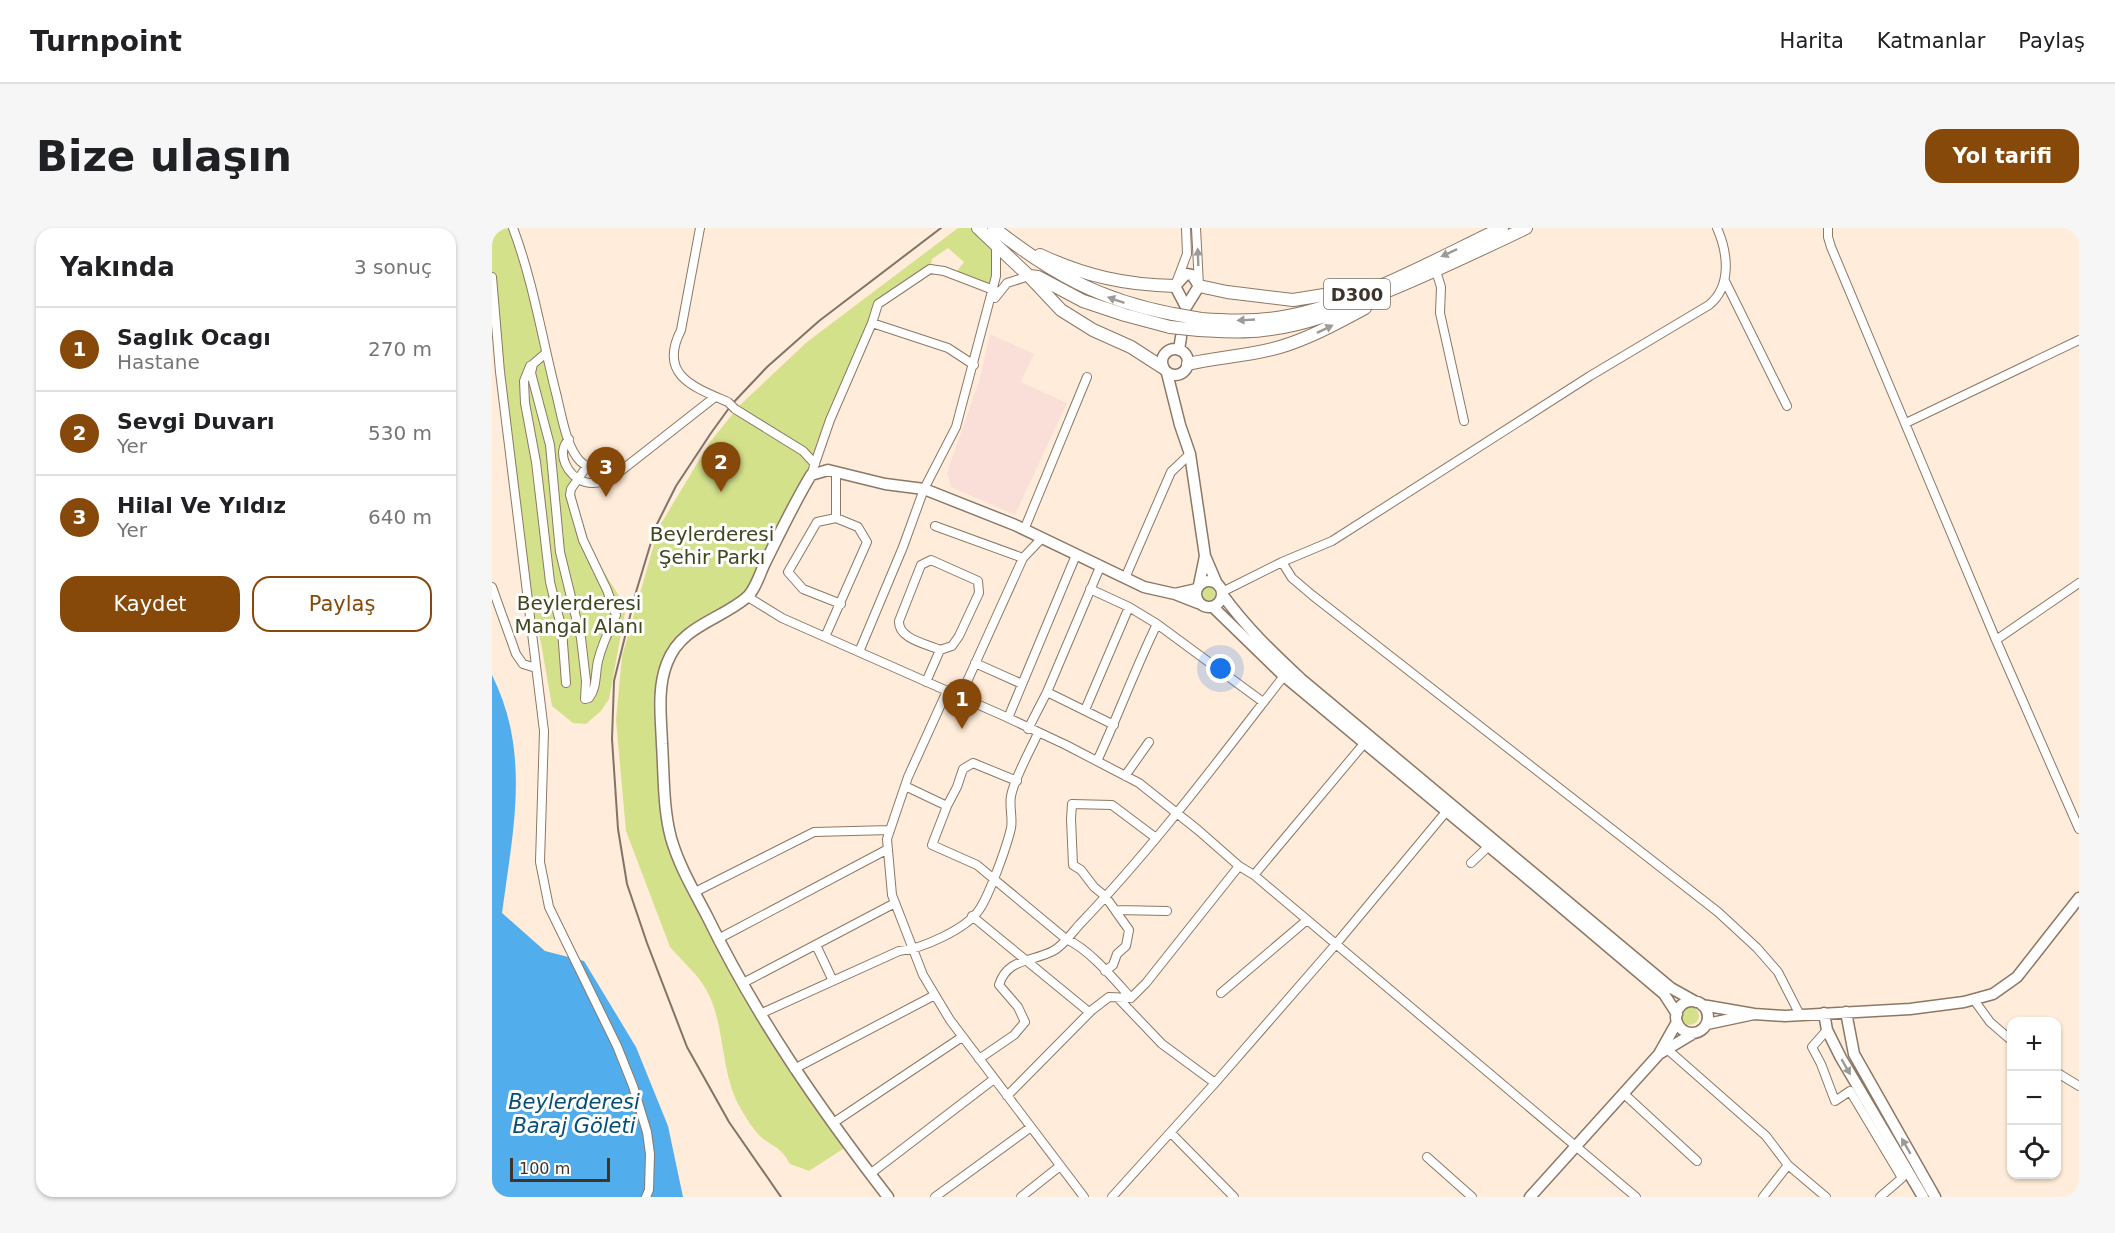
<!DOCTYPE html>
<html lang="tr">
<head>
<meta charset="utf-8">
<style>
  body { margin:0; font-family:"DejaVu Sans",sans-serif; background:#f6f6f6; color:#202124 }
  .controls { position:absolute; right:18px; bottom:18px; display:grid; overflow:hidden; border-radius:12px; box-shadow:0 2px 4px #0004 }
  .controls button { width:54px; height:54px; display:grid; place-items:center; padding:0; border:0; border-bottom:2px solid #e0e0e0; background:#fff; color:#202124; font:30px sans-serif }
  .scale { position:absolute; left:18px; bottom:15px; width:100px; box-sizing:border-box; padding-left:6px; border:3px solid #3d342c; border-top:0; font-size:16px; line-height:21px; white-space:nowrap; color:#3d342c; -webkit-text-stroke:4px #fff; paint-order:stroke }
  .you { position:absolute; left:729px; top:441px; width:21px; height:21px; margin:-15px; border:4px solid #fff; border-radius:50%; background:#1a73e8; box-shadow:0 0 0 9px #1a73e833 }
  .badge { display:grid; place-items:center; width:39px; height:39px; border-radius:50%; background:#87490a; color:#fff; font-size:20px; font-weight:700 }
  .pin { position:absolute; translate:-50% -50px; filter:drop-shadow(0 2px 3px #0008) }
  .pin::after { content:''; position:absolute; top:32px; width:21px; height:18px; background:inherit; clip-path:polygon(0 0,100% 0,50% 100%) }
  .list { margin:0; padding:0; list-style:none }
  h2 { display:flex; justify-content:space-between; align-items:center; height:78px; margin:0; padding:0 24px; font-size:26px }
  h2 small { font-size:20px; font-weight:400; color:#757577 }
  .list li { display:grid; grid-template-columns:39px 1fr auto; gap:18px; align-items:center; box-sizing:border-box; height:84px; padding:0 24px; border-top:2px solid #e0e0e0 }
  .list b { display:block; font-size:22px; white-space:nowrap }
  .list p { margin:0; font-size:20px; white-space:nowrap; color:#757577 }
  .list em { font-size:20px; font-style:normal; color:#757577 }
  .actions { display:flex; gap:12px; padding:18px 24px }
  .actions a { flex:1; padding:14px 0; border:2px solid #87490a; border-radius:18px; text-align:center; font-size:21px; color:#87490a }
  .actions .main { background:#87490a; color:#fff }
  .icon { flex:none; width:33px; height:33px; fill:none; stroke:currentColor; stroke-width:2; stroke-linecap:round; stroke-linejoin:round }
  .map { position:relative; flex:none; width:1587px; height:969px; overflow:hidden; border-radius:18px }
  header { display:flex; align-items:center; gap:36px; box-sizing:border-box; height:84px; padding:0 30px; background:#fff; border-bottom:2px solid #e0e0e0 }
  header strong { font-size:28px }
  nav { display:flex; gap:33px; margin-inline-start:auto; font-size:21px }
  .intro { display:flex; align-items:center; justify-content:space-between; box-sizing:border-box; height:144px; padding:0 36px }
  h1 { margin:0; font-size:42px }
  .button { padding:15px 27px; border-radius:18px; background:#87490a; color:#fff; font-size:21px; font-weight:700 }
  main { display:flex; gap:36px; padding:0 36px }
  aside { flex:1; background:#fff; border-radius:18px; box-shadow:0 2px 4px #0004 }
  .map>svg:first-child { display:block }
  .education { fill:#f9dfd8 }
  .green { fill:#d4e18b }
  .water { fill:#52adec }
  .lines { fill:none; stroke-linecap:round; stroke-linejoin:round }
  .minor-casing { stroke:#8d7865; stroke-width:10 }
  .major-casing { stroke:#8d7865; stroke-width:13 }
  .highway-casing { stroke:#8d7865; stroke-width:14 }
  .minor { stroke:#fff; stroke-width:8 }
  .major { stroke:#fff; stroke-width:10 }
  .highway { stroke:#fff; stroke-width:12 }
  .rail { stroke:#807468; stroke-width:2 }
  .minor-bridge-casing { stroke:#8d7865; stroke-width:10; stroke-linecap:butt }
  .highway-bridge-casing { stroke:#8d7865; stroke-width:14; stroke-linecap:butt }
  .minor-bridge { stroke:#fff; stroke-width:8 }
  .highway-bridge { stroke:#fff; stroke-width:12 }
  .oneway { fill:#9e9a96 }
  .labels { text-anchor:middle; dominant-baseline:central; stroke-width:6; stroke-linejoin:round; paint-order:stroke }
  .shield { fill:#fff; stroke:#77716b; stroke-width:1.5 }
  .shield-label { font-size:18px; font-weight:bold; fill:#3d342c }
  .park-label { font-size:20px; fill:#40461d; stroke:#fff }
  .water-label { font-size:21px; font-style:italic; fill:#044e77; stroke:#fff }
</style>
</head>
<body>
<header>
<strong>Turnpoint</strong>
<nav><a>Harita</a><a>Katmanlar</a><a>Paylaş</a></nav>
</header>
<div class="intro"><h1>Bize ulaşın</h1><a class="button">Yol tarifi</a></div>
<main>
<aside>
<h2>Yakında<small>3 sonuç</small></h2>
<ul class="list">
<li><span class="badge">1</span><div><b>Saglık Ocagı</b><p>Hastane</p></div><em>270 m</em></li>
<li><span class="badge">2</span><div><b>Sevgi Duvarı</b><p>Yer</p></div><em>530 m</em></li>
<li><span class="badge">3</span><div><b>Hilal Ve Yıldız</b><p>Yer</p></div><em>640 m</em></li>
</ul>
<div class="actions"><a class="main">Kaydet</a><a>Paylaş</a></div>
</aside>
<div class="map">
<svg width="1587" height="969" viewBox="0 0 1587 969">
  <rect width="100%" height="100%" fill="#ffecda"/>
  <path class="education" d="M498 106 542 126 529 154 575 175 523 287 459 259 455 245 488 150Z"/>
  <path class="green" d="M0 0H21L77 211 70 224 86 250 83 266 94 309 107 336 134 379 117 471 109 483 94 496 81 495 60 478 49 415 33 345 8 144 0 43Z
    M466 0H486L504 18 501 62 462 47 472 34 456 20 440 31 438 41 386 76 319 247 256 369 196 405 171 449 178 607 226 711 357 917 317 943 298 936C288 917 281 920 268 908 261 901 254 890 249 881 228 846 234 801 216 765 207 747 191 734 178 719L134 603 124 492 130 428 167 299 218 214 248 177 315 114Z
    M709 366a7 7 0 1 1 14 0a7 7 0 1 1-14 0Z
    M1189 788a9 9 0 1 1 18 0a9 9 0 1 1-18 0Z"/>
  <path class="water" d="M0 447C39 525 21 602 10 685L53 723 92 733 144 819 176 898 191 969H0Z"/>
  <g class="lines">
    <g class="minor-casing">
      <path id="minor" d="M21 0C41 53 50 110 64 165 69 184 74 219 88 233 98 243 115 242 128 242
        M208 0 189 102C166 147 201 159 236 174
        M704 0 707 57
        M1336 0V9L1339 19 1504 412 1587 601
        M944 43 949 59 948 85 972 193
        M0 49 8 144 52 503 48 634 57 679 125 818 141 858 155 904 158 926 157 962 154 969
        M1233 53 1295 178
        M684 55 695 26 694 0
        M503 70 515 55 537 48
        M380 95 386 76 438 41 452 43 504 63
        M54 125 41 136 39 145 58 217 68 324 89 410 94 453 93 471 97 470C105 460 103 446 106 433 110 416 117 402 124 387L115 362 91 312 78 267 79 261 95 238
        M38 138 32 153 33 175 44 234 58 354 70 402 74 455
        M243 181 311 223 323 236
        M1414 195 1587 112
        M77 211C63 225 76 249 93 254 103 257 112 254 121 249L223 169
        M319 247 338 192 380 95 456 120 482 137
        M344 290 325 294 296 344 311 361 349 376
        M443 298 531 330
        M532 302 595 149
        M790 334 800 350 820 367 1226 684 1265 720 1286 744 1308 787
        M633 350 679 244 698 226
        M0 359 24 426 31 436 44 440
        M598 361 637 379 665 396 771 474
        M730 364 790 334 840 313 1098 148 1217 77C1240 58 1236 25 1225 0
        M256 369 290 390 512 488 574 517 647 555 706 602 747 638 762 647 1144 969
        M333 409 375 314 366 299 344 290V244
        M1504 412 1587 355
        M367 424 411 319 432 261 464 199 504 48V18
        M483 435 530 456
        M434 454 448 422 460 418 467 408 487 365 486 353 439 332 429 337 407 393C406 411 435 416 448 422
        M455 463 416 549 395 611 400 667 431 747 458 792 592 969
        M555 464 622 497
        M468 469 531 330 550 310
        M593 482 637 379
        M516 490 584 327
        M536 501 555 464 608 339
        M605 533C626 488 643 441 665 396
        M633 548 657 514
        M413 558 455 578 440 617 485 637 574 711C597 721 622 751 639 770
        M455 578 465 559 471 541 481 535 525 553
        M979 635 1000 615
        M762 647 875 512
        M203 664 322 604 398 602
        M624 682 675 683
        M480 688 597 784
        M226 711 396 621
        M324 717 341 753
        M613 743 621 737 625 726 634 718 637 702 613 668 602 659 589 642 581 637 579 591 580 576 620 577 664 610
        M251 755 403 675
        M729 765 815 692
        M626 770 670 816 723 855
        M1482 772 1498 794 1520 813
        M268 786 407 723C430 721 474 701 487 682 497 668 515 618 519 600 521 590 517 579 519 568 522 551 538 523 546 505
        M1335 802 1320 819 1329 836 1343 873 1358 863 1410 950 1388 969
        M1175 821 1274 908 1296 937
        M487 831 522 807 533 794 526 779 507 757C515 730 540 734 561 723 571 718 580 705 587 697 663 618 728 530 795 444
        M302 841 443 767
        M1564 844 1587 858
        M1131 865 1205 933
        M515 868 600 782 617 769 639 770 654 755 747 638
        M341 895 470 809
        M679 905 742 969
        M935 929 980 969
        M378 946 502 851
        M443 969 539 899
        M529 969 568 938
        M620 969 723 855 844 716 958 579
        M1271 969 1296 937 1334 969"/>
    </g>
    <g class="major-casing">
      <path id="major" d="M694 46 700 47 707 58 694 79 683 58Z
        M670 134a13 13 0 1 1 26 0a13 13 0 1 1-26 0Z
        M687 122 689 109
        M675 145 688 197 698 226 713 328
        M704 366a13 13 0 1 1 26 0a13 13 0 1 1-26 0Z
        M707 357 713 328 725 356
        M705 361 683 366 706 375
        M730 366C753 398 780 424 809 451L1179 760 1204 774
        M721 379 792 448 1042 656 1172 766 1185 786
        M1184 789a16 16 0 1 1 32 0a16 16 0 1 1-32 0Z
        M1210 777 1262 786 1215 796
        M1354 784 1362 826 1443 969
        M1332 785 1335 802 1349 830 1431 969
        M1262 786 1293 788 1418 781 1472 774 1501 766 1525 749 1587 670
        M1185 794 1167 826 1202 805
        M396 969C328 881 264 789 215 688 202 663 187 638 179 610 171 580 172 547 170 516 169 489 165 460 175 435 189 398 226 393 254 370 263 363 268 345 273 335 288 305 302 275 319 247L336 242 393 256 432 261 523 297 652 359 683 366
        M1038 969 1167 826"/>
    </g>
    <g class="highway-casing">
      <path id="highway" d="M486 0 537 48 569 82 601 102 639 119 670 139
        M502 0C560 46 608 72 681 86
        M548 27C593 48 634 57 683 58
        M538 48 546 49 591 73 633 87 678 99
        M707 58 735 64 801 72 857 63
        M709 91C736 93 764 94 791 89 868 75 940 33 1010 0
        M707 102C728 103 749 105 771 102 812 98 851 82 888 66 938 46 986 23 1034 0
        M696 136C726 129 757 128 788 119 818 110 845 95 873 80"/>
    </g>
    <use href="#minor" class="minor"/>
    <use href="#major" class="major"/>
    <use href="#highway" class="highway"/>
    <path class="rail" d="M289 969 237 894 195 819 155 715 135 656 126 601 120 511 122 453 144 364 164 298 184 258 219 205 240 176 275 139 327 93 449 0"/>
    <g class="minor-bridge-casing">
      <path id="minor-bridge" d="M236 174 243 181"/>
    </g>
    <g class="highway-bridge-casing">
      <path id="highway-bridge" d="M681 86 709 91
        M678 99 707 102"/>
    </g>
    <use href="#minor-bridge" class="minor-bridge"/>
    <use href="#highway-bridge" class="highway-bridge"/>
  </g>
  <defs><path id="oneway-solid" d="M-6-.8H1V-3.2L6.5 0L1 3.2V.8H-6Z" transform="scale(1.5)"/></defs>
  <g class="oneway">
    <use href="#oneway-solid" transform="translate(957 25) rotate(155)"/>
    <use href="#oneway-solid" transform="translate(706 29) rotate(-92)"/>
    <use href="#oneway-solid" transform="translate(624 72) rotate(-161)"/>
    <use href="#oneway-solid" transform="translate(754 92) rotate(177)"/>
    <use href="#oneway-solid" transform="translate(833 101) rotate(-26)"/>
    <use href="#oneway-solid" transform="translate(1354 839) rotate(60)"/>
    <use href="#oneway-solid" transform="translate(1414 918) rotate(-120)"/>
  </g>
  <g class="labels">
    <rect class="shield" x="832" y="51" width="66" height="30" rx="4.5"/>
    <g class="shield-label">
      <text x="865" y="66">D300</text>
    </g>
    <g class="park-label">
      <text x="220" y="306">Beylerderesi<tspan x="220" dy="23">Şehir Parkı</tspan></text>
      <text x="87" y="375">Beylerderesi<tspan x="87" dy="23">Mangal Alanı</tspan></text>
    </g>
    <g class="water-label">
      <text x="82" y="874">Beylerderesi<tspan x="82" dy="24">Baraj Göleti</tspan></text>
    </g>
  </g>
</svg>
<div class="controls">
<button>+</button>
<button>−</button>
<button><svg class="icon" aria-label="locate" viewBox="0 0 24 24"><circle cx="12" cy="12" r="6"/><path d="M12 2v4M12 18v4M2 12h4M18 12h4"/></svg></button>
</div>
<div class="scale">100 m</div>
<div class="you"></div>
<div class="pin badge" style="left:470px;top:501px">1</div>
<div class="pin badge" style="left:229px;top:264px">2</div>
<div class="pin badge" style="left:114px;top:269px">3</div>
</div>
</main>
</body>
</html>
